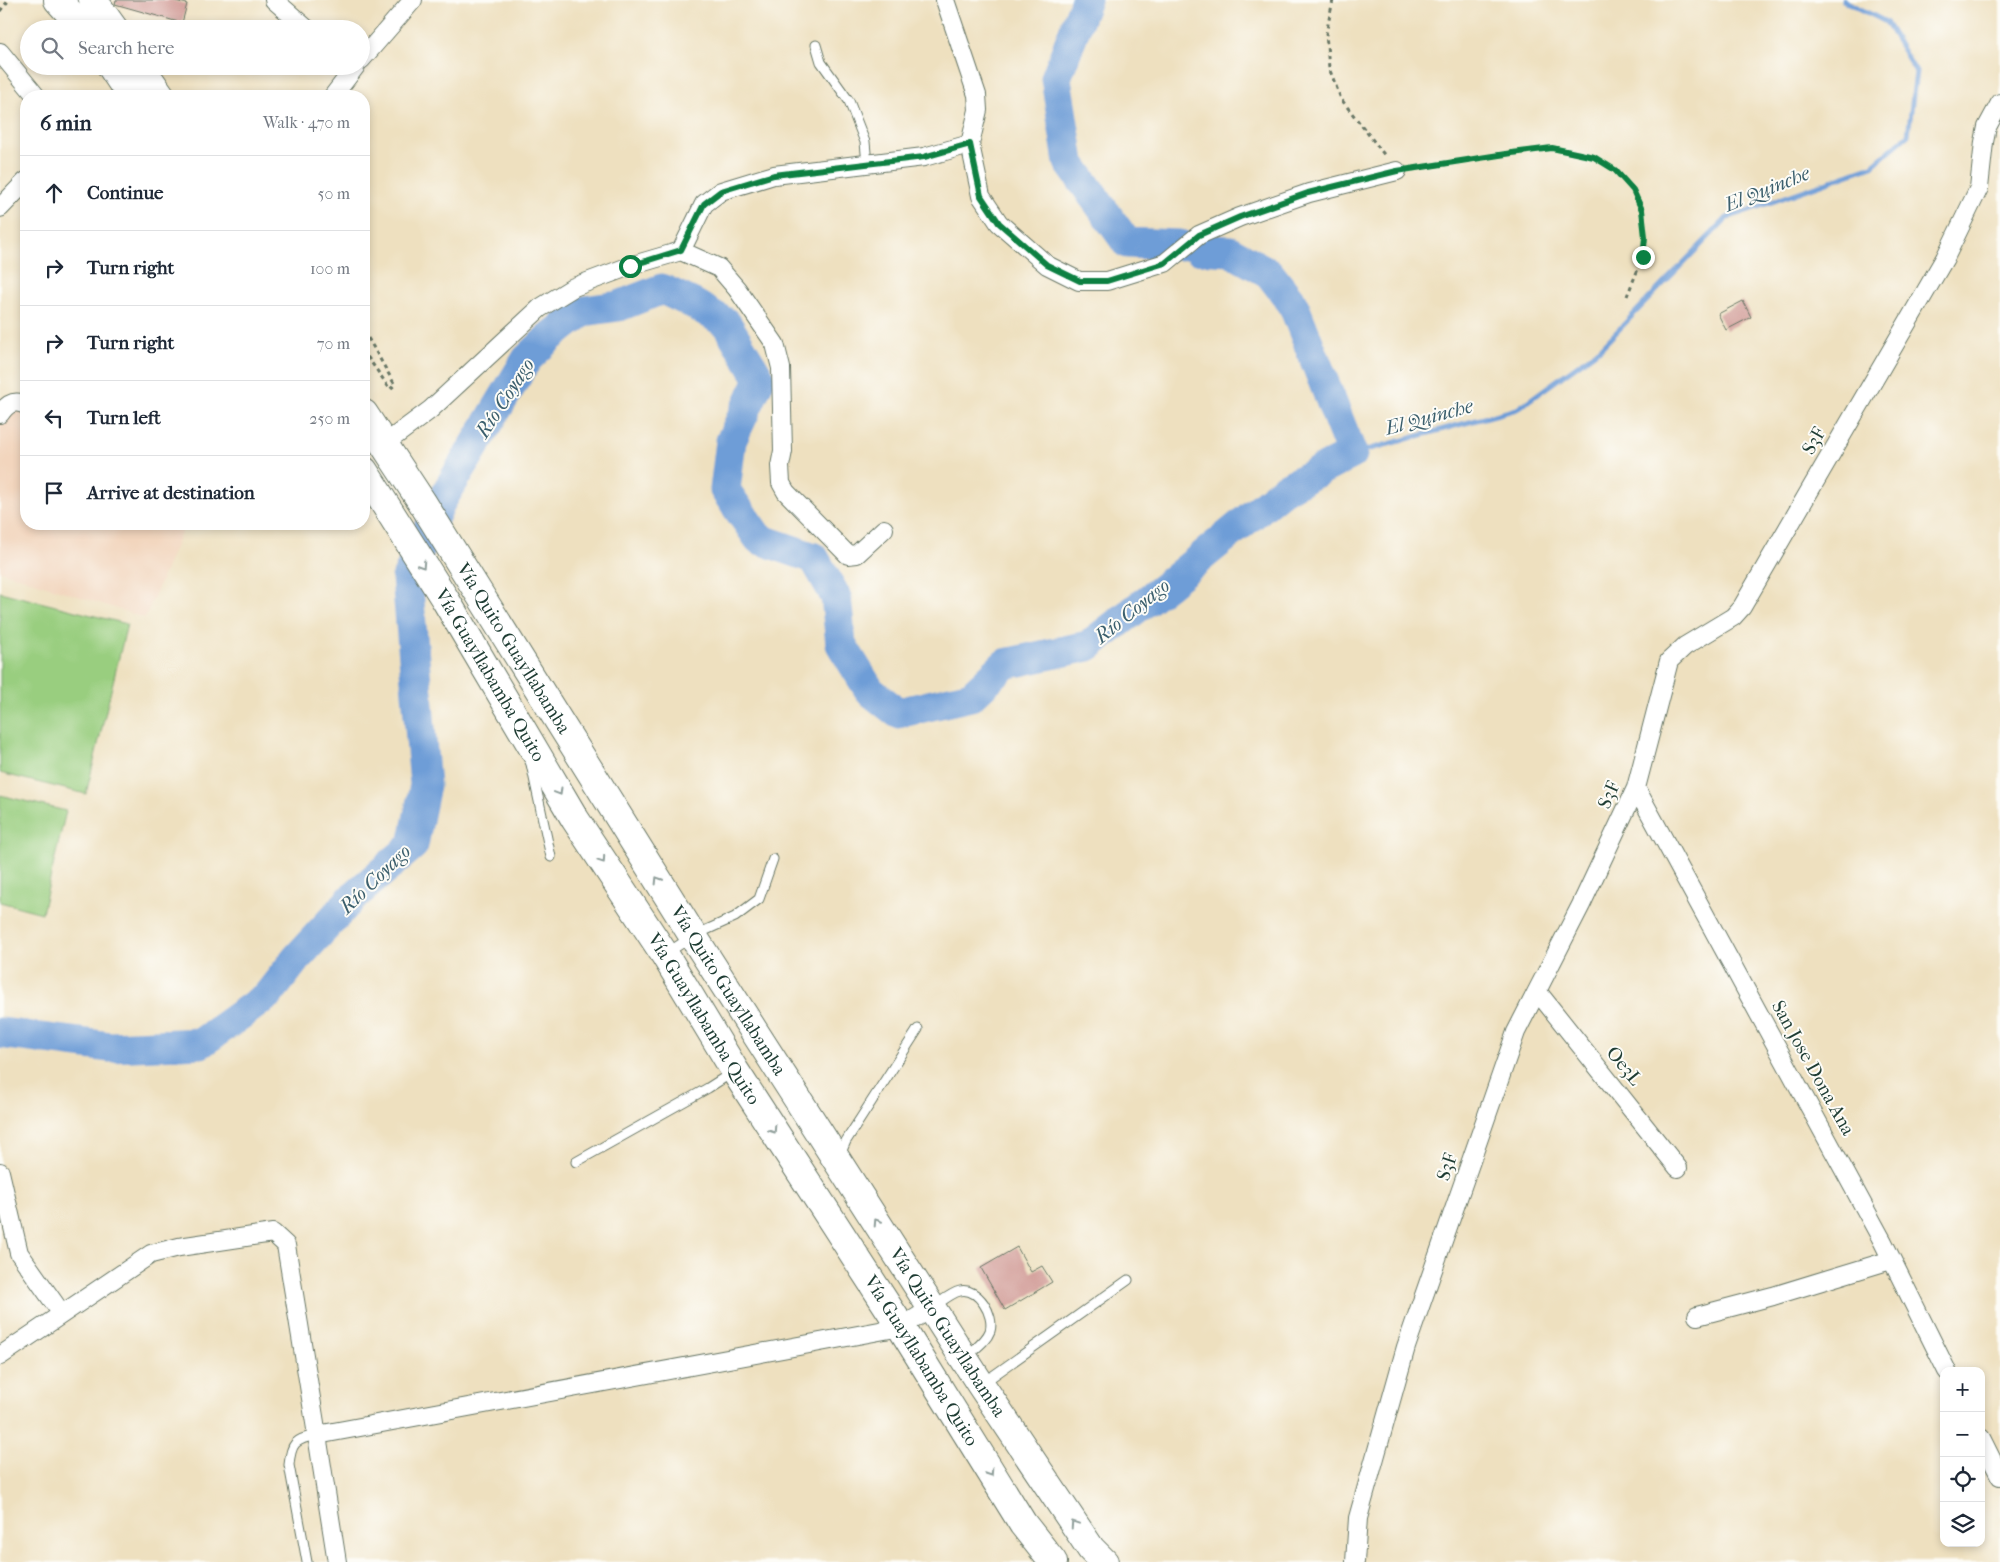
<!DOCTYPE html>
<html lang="en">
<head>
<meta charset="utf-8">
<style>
  body { margin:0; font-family:"IM FELL French Canon",serif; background:#f2f2f3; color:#1f2937 }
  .controls { position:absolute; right:15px; bottom:15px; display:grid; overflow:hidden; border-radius:10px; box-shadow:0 2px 8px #0003 }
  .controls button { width:45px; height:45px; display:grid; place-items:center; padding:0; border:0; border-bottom:1px solid #e0e1e3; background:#fff; color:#1f2937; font:25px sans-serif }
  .stop { position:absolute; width:15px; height:15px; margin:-11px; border:4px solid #0b8043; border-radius:50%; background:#fff }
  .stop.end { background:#0b8043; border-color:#fff; box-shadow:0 1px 5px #0008 }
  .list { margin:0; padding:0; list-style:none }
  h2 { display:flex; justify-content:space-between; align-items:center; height:65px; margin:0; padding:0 20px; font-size:21px }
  h2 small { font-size:16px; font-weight:400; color:#747a83 }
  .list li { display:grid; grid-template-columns:32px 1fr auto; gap:15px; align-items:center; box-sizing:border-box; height:75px; padding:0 20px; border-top:1px solid #e0e1e3 }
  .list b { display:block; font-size:19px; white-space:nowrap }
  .list em { font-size:16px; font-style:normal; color:#747a83 }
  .icon { flex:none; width:28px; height:28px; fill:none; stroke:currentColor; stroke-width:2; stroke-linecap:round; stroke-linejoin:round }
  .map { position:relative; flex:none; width:2000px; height:1562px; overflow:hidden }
  .search { position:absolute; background:#fff; box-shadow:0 2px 8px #0003; left:20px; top:20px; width:350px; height:55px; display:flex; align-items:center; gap:12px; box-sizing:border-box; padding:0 18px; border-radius:28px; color:#747a83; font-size:19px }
  .panel { position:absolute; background:#fff; box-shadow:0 2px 8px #0003; left:20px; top:90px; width:350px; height:440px; border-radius:20px }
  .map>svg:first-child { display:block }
  .built { fill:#f2d5bd }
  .green { fill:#99ce7f; stroke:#5c865a }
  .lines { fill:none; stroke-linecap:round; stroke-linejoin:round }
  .stream { stroke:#6e9dd7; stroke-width:5 }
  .river { stroke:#6e9dd7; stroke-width:31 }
  .building { fill:#cf9692 }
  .lane-casing { stroke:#677665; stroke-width:11 }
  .street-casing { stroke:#677665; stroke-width:20 }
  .highway-casing { stroke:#677665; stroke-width:30 }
  .path { stroke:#677665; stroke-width:3; stroke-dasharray:4 4; stroke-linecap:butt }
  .lane { stroke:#fff; stroke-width:9 }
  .street { stroke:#fff; stroke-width:18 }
  .highway { stroke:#fff; stroke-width:28 }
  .oneway { stroke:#8f9e9a }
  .route { stroke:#0b8043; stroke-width:6 }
  .labels { text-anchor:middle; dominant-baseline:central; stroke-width:4; stroke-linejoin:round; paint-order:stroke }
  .street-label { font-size:19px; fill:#1f3d34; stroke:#fdfcf7 }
  .water-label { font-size:20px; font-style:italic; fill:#3b5f6d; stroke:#fdfcf7 }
</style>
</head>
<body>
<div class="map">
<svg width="2000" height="1562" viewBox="0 0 2000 1562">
  <rect width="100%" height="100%" fill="#fdfcf7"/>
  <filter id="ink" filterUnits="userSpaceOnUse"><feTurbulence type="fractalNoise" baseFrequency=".02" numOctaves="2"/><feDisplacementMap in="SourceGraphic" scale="10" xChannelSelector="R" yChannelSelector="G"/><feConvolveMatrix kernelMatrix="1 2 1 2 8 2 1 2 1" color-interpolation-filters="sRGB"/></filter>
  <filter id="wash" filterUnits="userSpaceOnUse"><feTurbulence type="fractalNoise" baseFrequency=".0096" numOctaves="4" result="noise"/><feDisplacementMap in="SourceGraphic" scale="20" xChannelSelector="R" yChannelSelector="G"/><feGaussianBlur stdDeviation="1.12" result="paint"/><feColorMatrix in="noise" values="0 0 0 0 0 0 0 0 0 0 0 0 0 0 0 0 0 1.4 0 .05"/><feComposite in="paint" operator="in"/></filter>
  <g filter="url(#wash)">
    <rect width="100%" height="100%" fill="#eee0bf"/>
    <path class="built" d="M10 407 26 409V524H185L145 618 0 571V424Z"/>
    <path class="green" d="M0 592 127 624 86 794 0 773Z
      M0 795 66 811 42 913 0 902Z"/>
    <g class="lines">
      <path class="stream" d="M1352 454 1517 409 1600 349 1727 218 1872 166 1908 135 1916 72 1886 22 1843 0"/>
      <path class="river" d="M1086 0 1056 78 1069 162 1127 243 1180 245
        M0 1033 110 1047 201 1043 268 995 296 959 353 897 413 845 425 785 407 578 440 503 527 359 550 337 584 311 619 306 662 289 694 304 726 323 760 379 731 441 725 490 759 539 814 558 836 597 841 644 870 691 898 713 971 696 1005 664 1088 646 1167 585 1284 489 1352 454 1293 304 1269 273 1230 251 1198 249"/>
    </g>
    <g id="blocks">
      <path class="building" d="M116 0H171L187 4 182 23 115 4Z
        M1743 301 1751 317 1726 330 1718 314Z
        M1017 1247 1031 1272 1042 1266 1052 1282 1005 1310 981 1268Z"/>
    </g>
  </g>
  <g filter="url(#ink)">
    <use href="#blocks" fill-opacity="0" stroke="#677665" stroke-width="1"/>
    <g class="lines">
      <g class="lane-casing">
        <path id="lane" d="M816 45 821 62 849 101 865 142 867 164
          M531 764 551 857
          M667 953 693 936 735 917 759 899 773 859
          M840 1155 846 1141 918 1029
          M576 1162 708 1088 733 1072
          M933 1307C941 1302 951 1293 960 1291 978 1287 995 1315 990 1331 986 1342 974 1349 966 1357
          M983 1383 1128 1280
          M307 1562 289 1465C291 1443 295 1439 317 1435"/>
      </g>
      <g class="street-casing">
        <path id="street" d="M274 0 307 29
          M945 0 977 95 978 110 970 144 981 196 999 223 1047 265 1079 281H1107L1165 263 1199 235 1240 217 1309 193 1397 171
          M0 52 36 96
          M361 60 413 0
          M333 96 356 66
          M0 208 26 181
          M681 251 719 268 737 289 775 344 781 368 783 451 780 466 781 483 786 492 848 555 857 554 884 529
          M0 414C7 404 14 399 26 405
          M383 445 430 410 540 308 574 287 630 266 681 251 704 204 721 191 774 175 924 157 970 144
          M1636 788 1882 1240 1947 1371
          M1537 991 1678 1168
          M0 1172 19 1253 62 1314
          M1697 1316 1773 1296 1891 1260
          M0 1356 151 1254 179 1247 273 1233 286 1245 317 1435 901 1327 932 1308
          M317 1435 337 1562
          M1981 1438 2000 1476
          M1355 1562 1358 1518 1406 1347 1516 1032 1581 905 1636 788 1669 661 1685 646 1733 617 1742 607 1945 258 1979 188 1984 142 1987 127 2000 103"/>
      </g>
      <g class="highway-casing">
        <g id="highway">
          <path d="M58 0 84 29"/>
          <path d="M93 0 114 29"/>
          <path d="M111 66 131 96"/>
          <path d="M140 66 161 96"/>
          <path id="s1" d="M364 414 422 502 693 936 981 1385 1091 1549 1104 1562"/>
          <path id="s2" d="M364 471 445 599 575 819 665 955 735 1071 901 1327 1023 1524 1053 1562"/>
        </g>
      </g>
      <path class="path" d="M1333 0 1326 34 1329 68 1341 99 1386 157
        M0 11 9 0
        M1412 169 1512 153 1552 148 1594 157 1615 170 1633 190 1642 210 1645 237 1643 257 1627 296
        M364 331 395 385 390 389 364 352"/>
      <use href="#lane" class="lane"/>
      <use href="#street" class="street"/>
      <use href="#highway" class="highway"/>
    </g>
    <defs><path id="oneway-chevron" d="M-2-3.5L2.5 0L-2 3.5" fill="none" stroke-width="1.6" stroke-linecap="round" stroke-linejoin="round" transform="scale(1.25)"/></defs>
    <g class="oneway">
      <use href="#oneway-chevron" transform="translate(422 565) rotate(57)"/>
      <use href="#oneway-chevron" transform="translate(559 792) rotate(59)"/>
      <use href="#oneway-chevron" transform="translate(602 860) rotate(56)"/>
      <use href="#oneway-chevron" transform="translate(658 880) rotate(-122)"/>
      <use href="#oneway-chevron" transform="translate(773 1130) rotate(57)"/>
      <use href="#oneway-chevron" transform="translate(877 1222) rotate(-123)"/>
      <use href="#oneway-chevron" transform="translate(990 1473) rotate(57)"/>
      <use href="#oneway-chevron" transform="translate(1074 1524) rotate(-124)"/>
    </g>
  </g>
  <g class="lines" filter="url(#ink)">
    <path class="route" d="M630 266 681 250 704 204 721 191 774 175 924 157 970 144 981 196 999 223 1047 265 1080 281H1107L1165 263 1199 235 1240 217 1308 193 1397 171 1512 153 1552 148 1594 157 1615 170 1633 190 1642 210 1645 237 1643 257"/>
  </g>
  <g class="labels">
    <g class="street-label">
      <text transform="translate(1814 441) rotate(-60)">S3F</text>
      <text stroke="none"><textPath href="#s1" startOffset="278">Vía Quito Guayllabamba</textPath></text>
      <text stroke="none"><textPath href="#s2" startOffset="240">Vía Guayllabamba Quito</textPath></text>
      <text transform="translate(1609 795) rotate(-66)">S3F</text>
      <text stroke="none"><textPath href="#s1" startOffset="682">Vía Quito Guayllabamba</textPath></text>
      <text stroke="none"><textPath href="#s2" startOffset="645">Vía Guayllabamba Quito</textPath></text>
      <text transform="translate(1624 1066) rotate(51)">Oe3L</text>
      <text transform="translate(1813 1068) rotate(61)">San Jose Dona Ana</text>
      <text transform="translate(1447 1167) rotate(-71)">S3F</text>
      <text stroke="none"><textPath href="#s1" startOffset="1088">Vía Quito Guayllabamba</textPath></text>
      <text stroke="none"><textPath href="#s2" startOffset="1050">Vía Guayllabamba Quito</textPath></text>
    </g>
    <g class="water-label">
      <text transform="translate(1767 189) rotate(-22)">El Quinche</text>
      <text transform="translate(505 398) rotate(-57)">Río Coyago</text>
      <text transform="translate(1429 417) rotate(-15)">El Quinche</text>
      <text transform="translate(1132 611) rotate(-39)">Río Coyago</text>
      <text transform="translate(375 879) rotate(-44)">Río Coyago</text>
    </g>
  </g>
</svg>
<div class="controls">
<button>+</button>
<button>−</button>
<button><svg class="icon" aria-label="locate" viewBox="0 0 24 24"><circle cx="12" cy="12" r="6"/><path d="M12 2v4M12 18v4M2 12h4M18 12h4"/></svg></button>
<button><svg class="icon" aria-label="layers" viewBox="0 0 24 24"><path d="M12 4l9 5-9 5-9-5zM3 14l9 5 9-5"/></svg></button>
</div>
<div class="stop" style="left:630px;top:266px"></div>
<div class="stop end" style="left:1643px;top:257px"></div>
<div class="search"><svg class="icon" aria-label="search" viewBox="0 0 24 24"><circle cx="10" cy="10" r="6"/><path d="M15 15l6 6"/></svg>Search here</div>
<section class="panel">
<h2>6 min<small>Walk · 470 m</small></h2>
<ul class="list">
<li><svg class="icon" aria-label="ahead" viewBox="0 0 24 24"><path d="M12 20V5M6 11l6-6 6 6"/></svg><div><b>Continue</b></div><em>50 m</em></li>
<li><svg class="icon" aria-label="right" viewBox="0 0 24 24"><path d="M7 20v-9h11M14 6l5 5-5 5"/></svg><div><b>Turn right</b></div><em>100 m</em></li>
<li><svg class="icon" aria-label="right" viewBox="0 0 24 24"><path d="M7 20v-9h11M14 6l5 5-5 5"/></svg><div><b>Turn right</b></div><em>70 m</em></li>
<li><svg class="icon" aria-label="left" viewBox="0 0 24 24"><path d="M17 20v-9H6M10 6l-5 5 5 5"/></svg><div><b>Turn left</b></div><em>250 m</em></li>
<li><svg class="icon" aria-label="arrive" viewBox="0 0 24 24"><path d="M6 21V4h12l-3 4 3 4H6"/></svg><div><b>Arrive at destination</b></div></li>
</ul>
</section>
</div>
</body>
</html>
